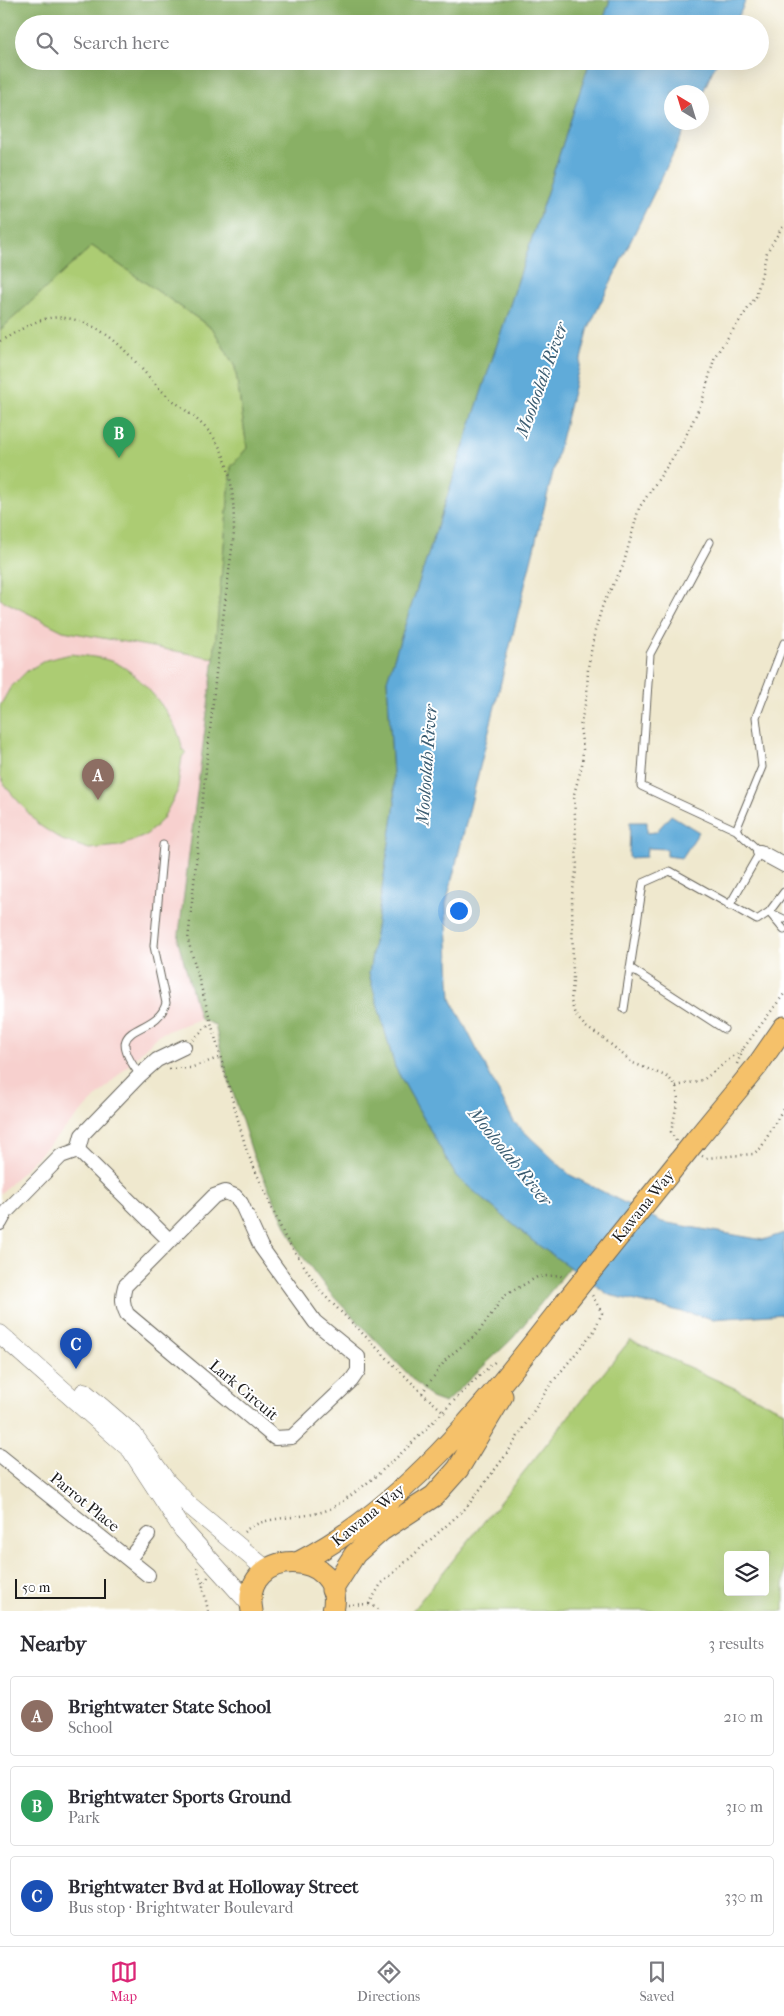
<!DOCTYPE html>
<html lang="en">
<head>
<meta charset="utf-8">
<style>
  body { margin:0; font-family:"IM FELL French Canon",serif; background:#f7f7f7; color:#2b2b33 }
  .controls { position:absolute; right:15px; bottom:15px; display:grid; overflow:hidden; border-radius:5px; box-shadow:0 5px 20px #0002 }
  .controls button { width:45px; height:45px; display:grid; place-items:center; padding:0; border:0; border-bottom:1px solid #e1e1e2; background:#fff; color:#2b2b33; font:25px sans-serif }
  .compass { position:absolute; left:664px; top:85px; width:45px; height:45px; border-radius:50%; background:#fff; box-shadow:0 5px 20px #0002; rotate:322deg }
  .scale { position:absolute; left:15px; bottom:12px; width:91px; box-sizing:border-box; padding-left:5px; border:2px solid #1c1c1c; border-top:0; font-size:14px; line-height:18px; white-space:nowrap; color:#1c1c1c; -webkit-text-stroke:4px #fff; paint-order:stroke }
  .you { position:absolute; left:458px; top:910px; width:18px; height:18px; margin:-12px; border:4px solid #fff; border-radius:50%; background:#1a73e8; box-shadow:0 0 0 8px #1a73e833 }
  .badge { display:grid; place-items:center; width:32px; height:32px; border-radius:50%; background:#db2777; color:#fff; font-size:16px; font-weight:700 }
  .pin { position:absolute; translate:-50% -41px; filter:drop-shadow(0 1px 2px #0008) }
  .pin::after { content:''; position:absolute; top:26px; width:18px; height:15px; background:inherit; clip-path:polygon(0 0,100% 0,50% 100%) }
  .list { margin:0; padding:0; list-style:none }
  h2 { display:flex; justify-content:space-between; align-items:center; height:65px; margin:0; padding:0 20px; font-size:21px }
  h2 small { font-size:16px; font-weight:400; color:#7c7c81 }
  .list li { display:grid; grid-template-columns:32px 1fr auto; gap:15px; align-items:center; box-sizing:border-box; height:80px; margin:0 10px 10px; padding:0 10px; border:1px solid #e1e1e2; border-radius:5px }
  .list b { display:block; font-size:19px; white-space:nowrap }
  .list p { margin:0; font-size:16px; white-space:nowrap; color:#7c7c81 }
  .list em { font-size:16px; font-style:normal; color:#7c7c81 }
  .icon { flex:none; width:28px; height:28px; fill:none; stroke:currentColor; stroke-width:2; stroke-linecap:round; stroke-linejoin:round }
  .map { position:relative; flex:none; width:784px; height:1611px; overflow:hidden }
  .search { position:absolute; background:#fff; box-shadow:0 5px 20px #0002; left:15px; right:15px; top:15px; height:55px; display:flex; align-items:center; gap:12px; box-sizing:border-box; padding:0 18px; border-radius:28px; color:#7c7c81; font-size:19px }
  .sheet { height:335px; background:#fff }
  nav { display:flex; justify-content:space-around; align-items:center; box-sizing:border-box; height:70px; border-top:1px solid #e1e1e2; background:#fff; font-size:14px; color:#7c7c81 }
  nav a { display:grid; justify-items:center; gap:2px }
  nav .on { color:#db2777 }
  .map>svg:first-child { display:block }
  .built { fill:#f7d0ce }
  .green { fill:#accc73; stroke:#647448; fill-rule:evenodd }
  .forest { fill:#89b065; stroke:#526640 }
  .water { fill:#61abd9; stroke:#3e647a }
  .lines { fill:none; stroke-linecap:round; stroke-linejoin:round }
  .service-casing { stroke:#66635a; stroke-width:9 }
  .minor-casing { stroke:#66635a; stroke-width:16 }
  .tertiary-casing { stroke:#66635a; stroke-width:19 }
  .primary-casing { stroke:#66635a; stroke-width:23 }
  .path { stroke:#66635a; stroke-width:2.5; stroke-dasharray:1 4; stroke-linecap:butt }
  .service { stroke:#fff; stroke-width:7 }
  .minor { stroke:#fff; stroke-width:14 }
  .tertiary { stroke:#fff; stroke-width:18 }
  .primary { stroke:#f5c16b; stroke-width:21 }
  .primary-bridge-casing { stroke:#66635a; stroke-width:23; stroke-linecap:butt }
  .primary-bridge { stroke:#f5c16b; stroke-width:21 }
  .labels { text-anchor:middle; dominant-baseline:central; stroke-width:4; stroke-linejoin:round; paint-order:stroke }
  .street-label { font-size:16px; fill:#1c1c1c; stroke:#fff }
  .water-label { font-size:18px; font-style:italic; fill:#3b5c71; stroke:#fff }
</style>
</head>
<body>
<div class="map">
<svg width="784" height="1611" viewBox="0 0 784 1611">
  <rect width="100%" height="100%" fill="#fff"/>
  <filter id="ink" filterUnits="userSpaceOnUse"><feTurbulence type="fractalNoise" baseFrequency=".02" numOctaves="2"/><feDisplacementMap in="SourceGraphic" scale="10" xChannelSelector="R" yChannelSelector="G"/><feConvolveMatrix kernelMatrix="1 2 1 2 8 2 1 2 1" color-interpolation-filters="sRGB"/></filter>
  <filter id="wash" filterUnits="userSpaceOnUse"><feTurbulence type="fractalNoise" baseFrequency=".0096" numOctaves="4" result="noise"/><feDisplacementMap in="SourceGraphic" scale="20" xChannelSelector="R" yChannelSelector="G"/><feGaussianBlur stdDeviation="1.12" result="paint"/><feColorMatrix in="noise" values="0 0 0 0 0 0 0 0 0 0 0 0 0 0 0 0 0 1.4 0 .05"/><feComposite in="paint" operator="in"/></filter>
  <g filter="url(#wash)">
    <rect width="100%" height="100%" fill="#efe8ce"/>
    <path class="built" d="M0 599 63 631 214 658 178 941 200 1019 159 1034 0 1194Z"/>
    <path class="green" d="M92 246 213 329 235 367 247 448 231 467 214 658 63 631 0 599V330Z
      M71 654C86 656 102 657 116 663 140 673 181 723 182 749L186 752 182 757 177 792 162 820 145 836 120 846 89 849 62 840 39 825 5 786 0 775V706L10 688 27 671 46 660Z
      M630 1340 784 1411V1611H412ZM728 1555H765V1592H728Z"/>
    <path class="forest" d="M0 0H610L602 24H24V61H590L387 680 395 804 369 974 395 1067 456 1176 534 1242 570 1267 513 1338 445 1403 431 1398 330 1293 297 1249 253 1155 225 1068 215 1025 200 1019 178 941 214 658 231 467 247 448 235 367 213 329 92 246 0 330Z"/>
    <path class="water" d="M610 0H746L735 24H602Z
      M590 61H717L702 94 672 92V122L688 123 589 327 446 904 451 999 514 1122 570 1175 662 1222 763 1240 784 1233V1314L713 1319 609 1295 534 1242 456 1176 395 1067 369 974 395 804 387 680Z
      M671 815 699 832 682 858 667 856V849L647 848 646 857 629 858 630 822H647V833L656 832Z"/>
  </g>
  <g filter="url(#ink)">
    <g class="lines">
      <g class="service-casing">
        <path id="service" d="M710 542 650 654 641 786 736 830
          M729 906 760 852 736 830 762 767 756 717 784 643
          M784 919 769 912 784 930
          M630 968 724 1029
          M624 1009 643 883 670 871 757 920 769 912 784 892
          M140 1075C98 1020 157 1038 166 1003L154 946 163 845"/>
      </g>
      <g class="minor-casing">
        <path id="minor" d="M760 852 784 865
          M78 1150 169 1240
          M225 1192 235 1196 241 1203 261 1247 315 1322 358 1357V1371L351 1381 292 1437 275 1438 127 1314C122 1304 122 1297 125 1286L214 1196Z
          M0 1223 6 1212 61 1156 78 1150 82 1135 140 1075 157 1060 184 1047
          M0 1456 148 1575
          M129 1559 148 1535"/>
      </g>
      <g class="tertiary-casing">
        <path id="tertiary" d="M0 1334 131 1450 183 1530 250 1604
          M84 1392 133 1434 167 1482 189 1505 267 1570"/>
      </g>
      <g class="primary-casing">
        <path id="primary" d="M696 1140 757 1066 784 1027
          M299 1562C406 1507 485 1405 558 1312
          M332 1590 355 1554 382 1530 434 1496 458 1469 502 1396
          M252 1611C239 1545 348 1548 333 1611"/>
      </g>
      <path class="path" d="M0 341C22 330 40 314 66 318 82 320 98 328 111 338 130 353 144 373 161 390 181 409 208 423 220 448 233 473 234 506 234 533L216 673 188 940 247 1152 285 1237 322 1293 422 1393 445 1413
        M193 1040 210 1023
        M737 1064 743 1049
        M169 1069 190 1068 221 1057
        M676 1086 703 1080 743 1049 784 994
        M676 1141 671 1132 678 1099 676 1086 668 1077 633 1063 602 1037 587 1028 575 1015 571 1001 573 982 572 895 577 866 574 794 582 765 583 749 580 727 587 696 588 667 595 631 603 604 623 566 639 508 682 444 702 402 715 356 756 297 767 252 784 224
        M702 1156 706 1158 753 1154 761 1148 784 1107
        M422 1393 447 1358 478 1333 504 1296 537 1277 559 1275 564 1278
        M244 1532C265 1512 310 1522 335 1506 398 1466 442 1408 497 1360
        M197 1568 203 1586
        M208 1577 203 1586 208 1611
        M369 1604 381 1584 466 1508 508 1452 550 1385 594 1331 602 1313 592 1295
        M369 1604 382 1611
        M348 1605 369 1604"/>
      <use href="#service" class="service"/>
      <use href="#minor" class="minor"/>
      <use href="#tertiary" class="tertiary"/>
      <use href="#primary" class="primary"/>
      <g class="primary-bridge-casing">
        <path id="primary-bridge" d="M558 1312 696 1140"/>
      </g>
      <use href="#primary-bridge" class="primary-bridge"/>
    </g>
  </g>
  <g class="labels">
    <g class="street-label">
      <text transform="translate(643 1206) rotate(-51)">Kawana Way</text>
      <text transform="translate(244 1390) rotate(40)">Lark Circuit</text>
      <text transform="translate(85 1502) rotate(39)">Parrot Place</text>
      <text transform="translate(368 1515) rotate(-39)">Kawana Way</text>
    </g>
    <g class="water-label">
      <text transform="translate(542 380) rotate(-70)">Mooloolah River</text>
      <text transform="translate(427 765) rotate(-86)">Mooloolah River</text>
      <text transform="translate(510 1157) rotate(51)">Mooloolah River</text>
    </g>
  </g>
</svg>
<div class="controls">
<button><svg class="icon" aria-label="layers" viewBox="0 0 24 24"><path d="M12 4l9 5-9 5-9-5zM3 14l9 5 9-5"/></svg></button>
</div>
<svg class="compass" viewBox="-18 -18 36 36"><path d="M0-13l5 13h-10z" fill="#e53935"/><path d="M0 13l5-13h-10z" fill="#7c7c81"/></svg>
<div class="scale">50 m</div>
<div class="you"></div>
<div class="pin badge" style="left:98px;top:800px;background:#8d6e63">A</div>
<div class="pin badge" style="left:119px;top:458px;background:#2e9e5b">B</div>
<div class="pin badge" style="left:76px;top:1369px;background:#1a4fb4">C</div>
<div class="search"><svg class="icon" aria-label="search" viewBox="0 0 24 24"><circle cx="10" cy="10" r="6"/><path d="M15 15l6 6"/></svg>Search here</div>
</div>
<section class="sheet">
<h2>Nearby<small>3 results</small></h2>
<ul class="list">
<li><span class="badge" style="background:#8d6e63">A</span><div><b>Brightwater State School</b><p>School</p></div><em>210 m</em></li>
<li><span class="badge" style="background:#2e9e5b">B</span><div><b>Brightwater Sports Ground</b><p>Park</p></div><em>310 m</em></li>
<li><span class="badge" style="background:#1a4fb4">C</span><div><b>Brightwater Bvd at Holloway Street</b><p>Bus stop · Brightwater Boulevard</p></div><em>330 m</em></li>
</ul>
</section>
<nav>
<a class="on"><svg class="icon" aria-label="map" viewBox="0 0 24 24"><path d="M3 6l6-2 6 2 6-2v14l-6 2-6-2-6 2zM9 4v14M15 6v14"/></svg>Map</a>
<a><svg class="icon" aria-label="directions" viewBox="0 0 24 24"><path d="M12 3l9 9-9 9-9-9zM9 14v-3h6M13 9l2 2-2 2"/></svg>Directions</a>
<a><svg class="icon" aria-label="saved" viewBox="0 0 24 24"><path d="M7 4h10v16l-5-4-5 4z"/></svg>Saved</a>
</nav>
</body>
</html>
